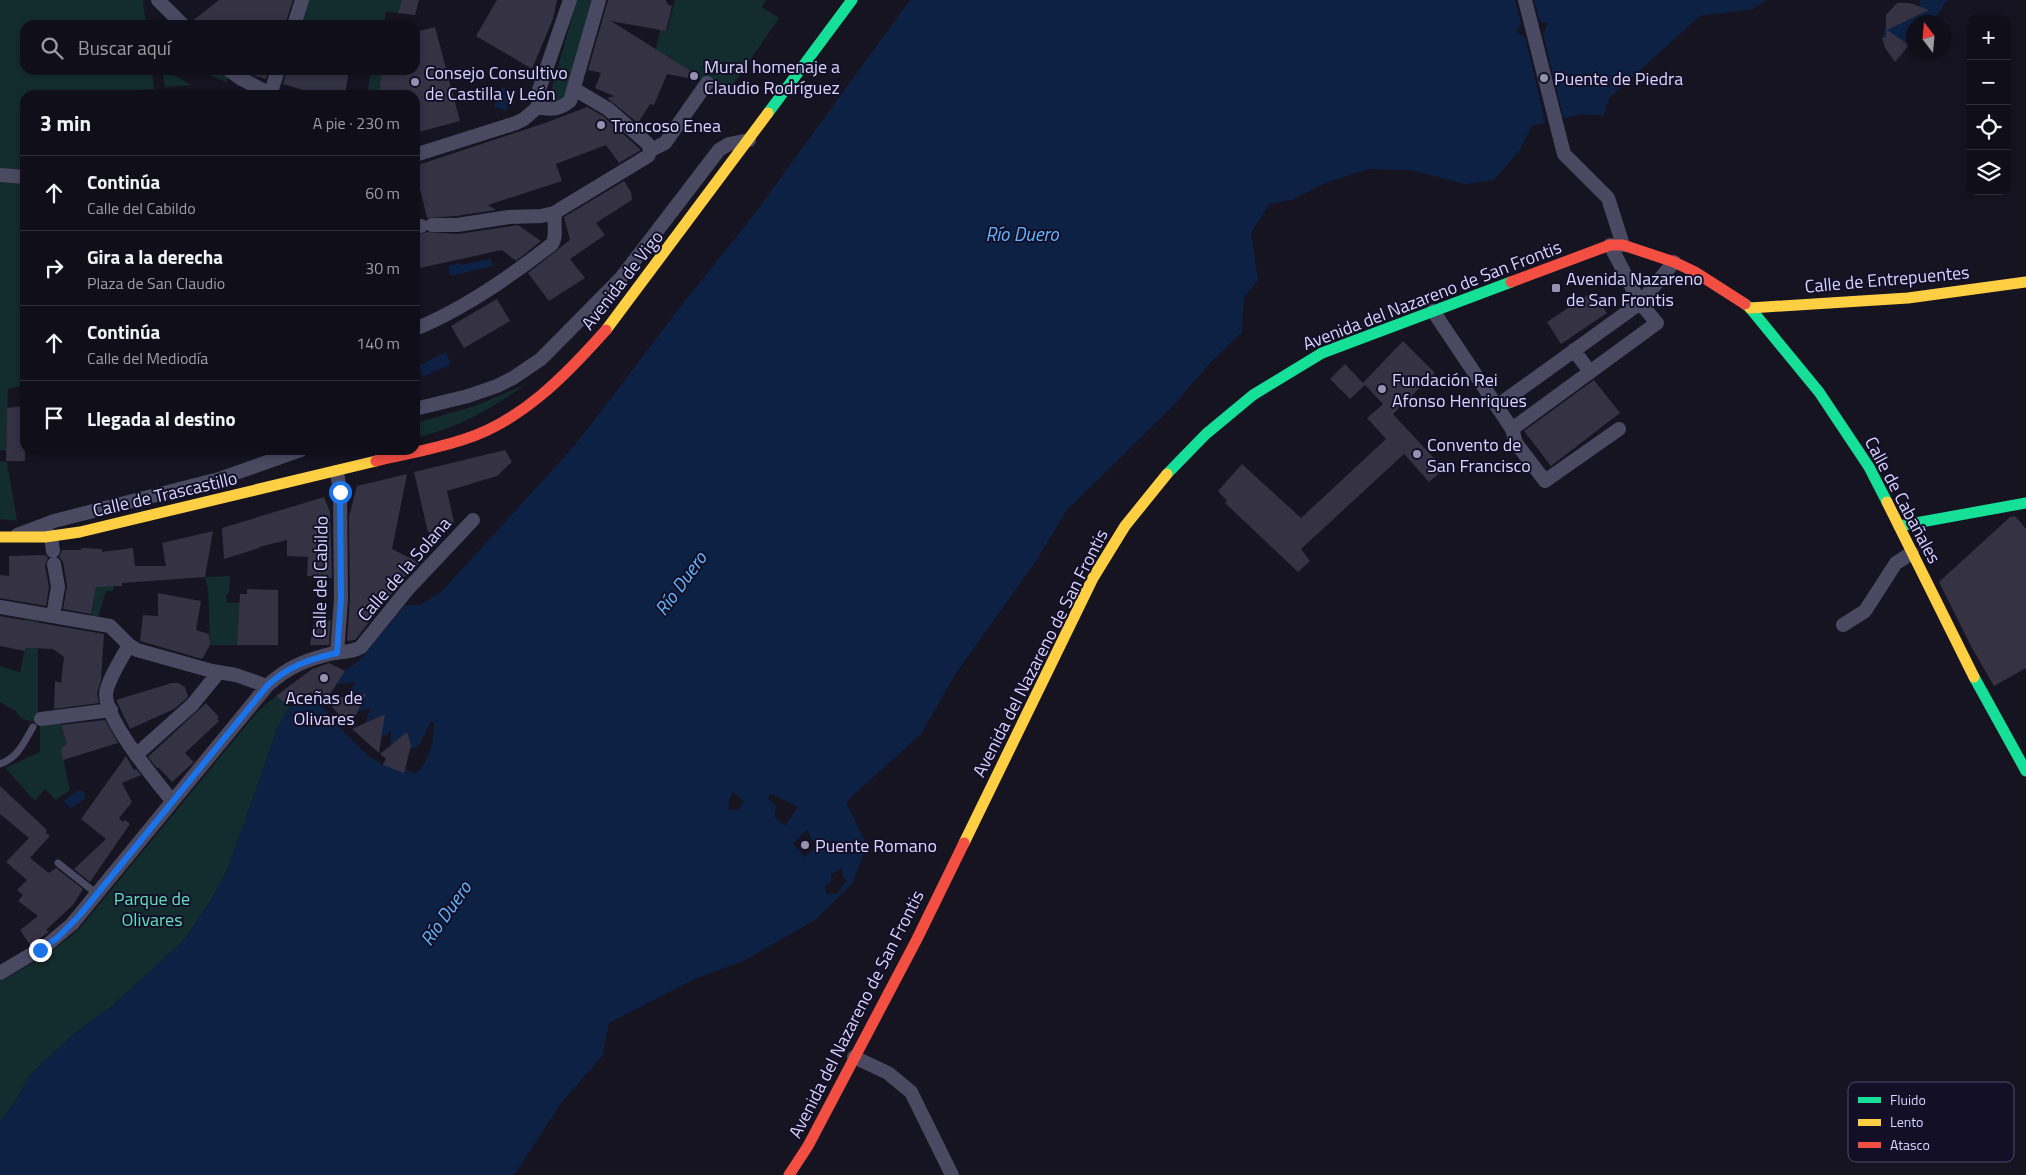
<!DOCTYPE html>
<html lang="es">
<head>
<meta charset="utf-8">
<style>
  body { margin:0; font-family:"Titillium Web",sans-serif; background:#191822; color:#f1f3f6 }
  .controls { position:absolute; right:15px; top:15px; display:grid; overflow:hidden; border-radius:10px; box-shadow:0 2px 8px #0003 }
  .controls button { width:45px; height:45px; display:grid; place-items:center; padding:0; border:0; border-bottom:1px solid #302f38; background:#100f19; color:#f1f3f6; font:25px sans-serif }
  .compass { position:absolute; left:1906px; top:15px; width:45px; height:45px; border-radius:50%; background:#100f19; box-shadow:0 2px 8px #0003; rotate:344deg }
  .stop { position:absolute; width:15px; height:15px; margin:-11px; border:4px solid #1a73e8; border-radius:50%; background:#fff }
  .stop.end { background:#1a73e8; border-color:#fff; box-shadow:0 1px 5px #0008 }
  .list { margin:0; padding:0; list-style:none }
  h2 { display:flex; justify-content:space-between; align-items:center; height:65px; margin:0; padding:0 20px; font-size:21px }
  h2 small { font-size:16px; font-weight:400; color:#9c9ca2 }
  .list li { display:grid; grid-template-columns:32px 1fr auto; gap:15px; align-items:center; box-sizing:border-box; height:75px; padding:0 20px; border-top:1px solid #302f38 }
  .list b { display:block; font-size:19px; white-space:nowrap }
  .list p { margin:0; font-size:16px; white-space:nowrap; color:#9c9ca2 }
  .list em { font-size:16px; font-style:normal; color:#9c9ca2 }
  .icon { flex:none; width:28px; height:28px; fill:none; stroke:currentColor; stroke-width:2; stroke-linecap:round; stroke-linejoin:round }
  .map { position:relative; flex:none; width:2026px; height:1175px; overflow:hidden }
  .search { position:absolute; background:#100f19; box-shadow:0 2px 8px #0003; left:20px; top:20px; width:400px; height:55px; display:flex; align-items:center; gap:12px; box-sizing:border-box; padding:0 18px; border-radius:15px; color:#9c9ca2; font-size:19px }
  .panel { position:absolute; background:#100f19; box-shadow:0 2px 8px #0003; left:20px; top:90px; width:400px; height:365px; border-radius:15px }
  .map>svg:first-child { display:block }
  .green { fill:#132c2d }
  .water { fill:#0d2144; fill-rule:evenodd }
  .pier { fill:#161421 }
  .building { fill:#343243 }
  .lines { fill:none; stroke-linecap:round; stroke-linejoin:round }
  .lane { stroke:#4a4962; stroke-width:7 }
  .street { stroke:#4a4962; stroke-width:14 }
  .fast { stroke:#16e098; stroke-width:11 }
  .slow { stroke:#ffcf43; stroke-width:11 }
  .jam { stroke:#f24e42; stroke-width:11 }
  .route { stroke:#1a73e8; stroke-width:6 }
  .poi-dot { fill:#9591b1; stroke:#130f26; stroke-width:2 }
  .labels { text-anchor:middle; dominant-baseline:central; stroke-width:4; stroke-linejoin:round; paint-order:stroke }
  .poi-label { font-size:18px; fill:#d9d4ff; stroke:#130f26; text-anchor:start }
  .street-label { font-size:18px; fill:#d9d4ff; stroke:#130f26 }
  .park-label { font-size:18px; fill:#5fe0c0; stroke:#130f26 }
  .water-label { font-size:19px; font-style:italic; fill:#62b6ff; stroke:#130f26 }
  .key { fill:#130f26; stroke:#4e4a67; stroke-width:1 }
  .key-label { font-size:14px; fill:#d9d4ff }
</style>
</head>
<body>
<div class="map">
<svg width="2026" height="1175" viewBox="0 0 2026 1175">
  <rect width="100%" height="100%" fill="#161421"/>
  <path class="green" d="M0 0H143L146 25H25V70H152L154 89 138 90 139 95H25V170L22 177 25 191V234L21 235 25 253V385L8 389 6 451 0 450Z
    M307 0H402L398 13 386 11 384 25H299Z
    M577 0H592L565 96 561 99 556 100 552 96 551 91Z
    M675 0H766L762 7 779 18 726 95 667 56 655 53 660 30 667 31Z
    M197 70H220L228 78 226 82Z
    M371 70H383L390 95H367Z
    M162 72 175 76 192 85 165 87Z
    M526 384C488 411 461 427 415 438V423L475 406Z
    M0 461 7 462 17 521 0 519Z
    M119 550 118 570 113 591H106L98 617 91 616 102 552Z
    M230 576 229 594 226 595 227 603H240L237 645H210L208 589 205 577Z
    M24 619 39 621 34 648 38 649V721C29 722 24 720 17 714V712L0 702V666L20 672 28 633 23 631Z
    M276 696 290 707 278 727 228 868 210 902 184 940 112 1006 76 1032 29 1076 18 1097 0 1122V981C28 967 56 950 79 929L257 712Z
    M60 722 67 744 61 748 70 790 56 800 45 789 35 801 5 768 40 752V725Z"/>
  <path class="water" d="M910 0H1766L1753 9 1700 16 1609 98 1604 116 1581 114 1532 126 1519 151 1494 180 1465 184 1410 170 1369 169 1325 183 1291 200 1269 204 1251 233 1258 280 1244 297 1242 332 1209 364 1172 407 1066 511 1036 561 956 673 921 734 846 802 867 845 852 884 816 919 744 961 697 978 609 1023 603 1055 562 1102 514 1175H0V1122L18 1097 29 1076 76 1032 112 1006 184 940 210 902 228 868 278 727 288 708 313 695C342 730 360 756 404 772L405 769 415 774C430 762 434 740 434 722L431 721 420 744 412 750 407 733 391 745V731L381 738 384 714 365 723 371 707 358 712 366 695 347 697 355 682 336 684 345 671 359 661 405 605H420L442 591 566 455 590 426 677 311 753 216ZM733 792 744 801 739 809 728 810 729 799ZM770 793 798 807 785 826 774 816 776 806 768 799ZM807 830 816 847 804 857 793 843ZM842 867 843 877 847 880 837 894H826L825 885 831 882V875Z
    M1920 0H1949L1945 3 1933 22H1914L1913 41 1909 45 1896 36 1882 38 1886 24 1898 25 1921 14Z
    M502 87 514 92 506 111 494 106Z
    M491 259 493 266 450 276 448 266 460 263 461 265Z
    M446 352 451 364 423 377 418 366Z
    M78 790 84 792 85 798 71 809 64 801Z"/>
  <path class="pier" d="M1515 0H1534L1540 22 1548 23 1543 34 1564 120 1546 125 1525 37 1516 32 1521 23Z
    M315 693 346 730 368 752 384 762 383 765 366 754 344 732 313 695Z"/>
  <path class="building" d="M219 0H293L285 25H192L191 22Z
    M402 0H419L415 15 398 13Z
    M497 0H557L553 19 532 69 476 36Z
    M608 0H666L667 4 672 6 666 31 611 21 700 77 698 80 667 74 654 105 650 104 638 123 607 98 614 96 595 88 601 73 588 70Z
    M1897 3H1910L1929 10 1887 30 1909 45 1895 62 1885 48 1882 38 1886 37V15Z
    M435 27 460 121 415 133V95H379L382 70H415V32Z
    M248 70H269L266 79 252 75 247 72Z
    M287 70H349L345 95H310V92L283 84Z
    M587 107 603 116 641 150 619 163 606 145 556 164 562 181 488 205 496 210 456 216 427 218 420 189 415 191V166L545 123Z
    M624 181 631 192 632 200 596 223 605 235 570 259 585 278 549 301 528 273 570 240 564 217Z
    M518 225 541 241 516 261 502 250 415 269V236L427 232 458 234Z
    M1592 292 1607 313 1561 344 1547 322Z
    M497 299 510 321 464 348 451 326Z
    M1403 341 1435 373 1393 414 1444 469 1429 482 1404 454 1301 549 1310 561 1298 572 1225 503 1227 501 1218 491 1242 464 1301 518 1386 439 1367 418 1383 404 1365 385 1350 399 1330 379 1345 364 1363 383Z
    M1594 380 1620 413 1551 466 1524 431Z
    M25 406V461H6L7 408Z
    M505 450 512 462 497 476 447 491 454 522 444 535 428 532 414 472Z
    M407 474 392 549 420 563 410 574 408 573 355 640 347 641 350 599 349 517 357 486Z
    M324 497 330 512 332 578 307 576 308 557 287 556V540L259 547V548L224 559 222 528Z
    M2015 516 2026 529V668L1994 686 1972 648 1939 582 2010 517Z
    M213 531 205 577 122 583V586L96 587 91 614 63 609 67 586 63 562 59 557 62 550H81L82 548 102 549V552L133 548 135 566H166L162 543Z
    M45 555 48 558 45 566 49 587 46 606 0 598V575L9 576V556Z
    M247 589 278 590V645H237L240 594H247Z
    M158 593 201 601 196 630 209 634 210 645 202 659 140 641 143 615 158 616Z
    M0 616 104 634 101 680 97 693 99 703 54 709 55 681 61 683 64 657 53 649 25 648V651L0 646Z
    M315 618 331 621 329 645H310Z
    M329 663 345 671 327 699 366 694 350 728 319 691 313 694 312 692 287 705 276 696 312 669Z
    M172 683H178L185 687 188 696 186 699 174 709 130 729 116 700Z
    M206 703 219 717 217 719 219 721 185 753 194 762 172 782 159 768H157L148 757Z
    M385 714 379 753 352 729Z
    M105 720 118 743 63 760 61 748 67 744 61 725Z
    M407 732 411 746 404 773 383 765 386 759 380 754Z
    M126 756 134 770 136 769 141 775 122 783 132 802 119 818 123 822 125 820 130 824 90 882 74 869 106 839 81 819Z
    M0 786 47 830 46 833 50 836 30 858 49 873 56 868 83 889 73 905 46 930 49 932 30 945 20 930 38 916 18 901 23 895 17 890 27 880 6 862 29 838 0 814Z"/>
  <g class="lines">
    <path class="lane" d="M0 764C18 758 24 742 33 727
      M58 863 97 894"/>
    <path class="street" d="M158 0 183 25
      M1525 0 1564 154 1608 198 1623 245
      M294 25 302 0
      M229 70 240 78 270 94
      M574 89 608 109 647 143 651 150
      M270 95 278 70
      M538 107C549 110 561 109 570 101L599 0
      M538 107 539 90 570 0
      M651 150 665 143 707 83
      M415 155 516 123 524 119 538 107
      M0 175 25 177
      M432 225H457L509 217 541 216 554 213 648 156 651 150
      M415 227 421 226
      M1433 311 1512 429 1657 323 1640 303 1674 262
      M415 329C464 309 510 277 552 244 558 235 552 223 556 212
      M1574 350 1590 372
      M1497 406 1640 303 1610 245
      M415 409 468 396 497 386 513 378 541 359 621 278 719 150 729 144 749 140
      M1512 429 1516 443 1545 481 1619 429
      M337 472 340 492 341 599 337 653
      M17 535 54 521 219 479 301 450
      M51 536 53 551
      M0 607 110 626 129 645 137 650 212 671 236 675 267 686
      M53 616 58 587 54 564
      M1843 625 1865 611 1896 563 1912 553
      M129 645C122 658 107 681 106 694 106 722 155 779 172 801
      M41 719 111 710
      M136 755 192 705 219 672
      M0 973 47 945 72 924 267 686C287 667 308 659 334 653 343 652 353 652 361 647L407 590 473 520
      M854 1057 888 1073 911 1092 952 1175"/>
    <path class="fast" d="M768 113 852 0
      M1745 304 1750 308 1819 392 1869 467 1887 502
      M1167 474 1206 434 1253 395 1322 353 1511 282
      M1899 526 2026 503
      M1974 677 2026 771"/>
    <path class="slow" d="M1750 308 1908 298 2026 282
      M606 330 768 113
      M1887 502 1974 677
      M0 537H45L80 532 376 461
      M964 843 1093 578 1125 526 1167 474"/>
    <path class="jam" d="M1511 282 1610 245H1623L1674 262 1695 272 1745 304
      M376 461C405 454 434 449 462 440 521 422 566 375 606 330
      M789 1175 808 1146 917 939 964 843"/>
  </g>
  <g class="lines">
    <path class="route" d="M40 950 57 938 79 916 267 686C288 666 310 659 337 653L341 599 340 492"/>
  </g>
  <g class="poi-dot">
    <circle cx="694" cy="76" r="5"/>
    <circle cx="1544" cy="78" r="5"/>
    <circle cx="415" cy="82" r="5"/>
    <circle cx="601" cy="125" r="5"/>
    <rect x="1551" y="283" width="10" height="10" rx="2.5"/>
    <circle cx="1382" cy="389" r="5"/>
    <circle cx="1417" cy="454" r="5"/>
    <circle cx="324" cy="678" r="5"/>
    <circle cx="805" cy="845" r="5"/>
  </g>
  <g class="labels">
    <g class="poi-label">
      <text x="704" y="66">Mural homenaje a<tspan x="704" dy="21">Claudio Rodríguez</tspan></text>
      <text x="425" y="72">Consejo Consultivo<tspan x="425" dy="21">de Castilla y León</tspan></text>
      <text x="1554" y="78">Puente de Piedra</text>
      <text x="611" y="125">Troncoso Enea</text>
      <text x="1566" y="278">Avenida Nazareno<tspan x="1566" dy="21">de San Frontis</tspan></text>
      <text x="1392" y="379">Fundación Rei<tspan x="1392" dy="21">Afonso Henriques</tspan></text>
      <text x="1427" y="444">Convento de<tspan x="1427" dy="21">San Francisco</tspan></text>
      <text x="324" y="697" text-anchor="middle">Aceñas de<tspan x="324" dy="21">Olivares</tspan></text>
      <text x="815" y="845">Puente Romano</text>
    </g>
    <g class="street-label">
      <text transform="translate(1887 279) rotate(-5)">Calle de Entrepuentes</text>
      <text transform="translate(622 280) rotate(-52)">Avenida de Vigo</text>
      <text transform="translate(1432 295) rotate(-21)">Avenida del Nazareno de San Frontis</text>
      <text transform="translate(165 494) rotate(-13)">Calle de Trascastillo</text>
      <text transform="translate(1903 500) rotate(62)">Calle de Cabañales</text>
      <text transform="translate(404 569) rotate(-49)">Calle de la Solana</text>
      <text transform="translate(320 577) rotate(-89)">Calle del Cabildo</text>
      <text transform="translate(1040 653) rotate(-63)">Avenida del Nazareno de San Frontis</text>
      <text transform="translate(856 1014) rotate(-63)">Avenida del Nazareno de San Frontis</text>
    </g>
    <g class="park-label">
      <text x="152" y="898">Parque de<tspan x="152" dy="21">Olivares</tspan></text>
    </g>
    <g class="water-label">
      <text x="1022" y="233">Río Duero</text>
      <text transform="translate(680 583) rotate(-54)">Río Duero</text>
      <text transform="translate(445 913) rotate(-55)">Río Duero</text>
    </g>
  </g>
  <rect x="1848" y="1082" width="166" height="80" rx="8" class="key"/>
  <rect x="1858" y="1097" width="23" height="6" fill="#16e098"/>
  <rect x="1858" y="1119" width="23" height="7" fill="#ffcf43"/>
  <rect x="1858" y="1142" width="23" height="6" fill="#f24e42"/>
  <g class="key-label">
    <text x="1890" y="1105">Fluido</text>
    <text x="1890" y="1127">Lento</text>
    <text x="1890" y="1150">Atasco</text>
  </g>
</svg>
<div class="controls">
<button>+</button>
<button>−</button>
<button><svg class="icon" aria-label="locate" viewBox="0 0 24 24"><circle cx="12" cy="12" r="6"/><path d="M12 2v4M12 18v4M2 12h4M18 12h4"/></svg></button>
<button><svg class="icon" aria-label="layers" viewBox="0 0 24 24"><path d="M12 4l9 5-9 5-9-5zM3 14l9 5 9-5"/></svg></button>
</div>
<svg class="compass" viewBox="-18 -18 36 36"><path d="M0-13l5 13h-10z" fill="#e53935"/><path d="M0 13l5-13h-10z" fill="#9c9ca2"/></svg>
<div class="stop" style="left:340px;top:492px"></div>
<div class="stop end" style="left:40px;top:950px"></div>
<div class="search"><svg class="icon" aria-label="search" viewBox="0 0 24 24"><circle cx="10" cy="10" r="6"/><path d="M15 15l6 6"/></svg>Buscar aquí</div>
<section class="panel">
<h2>3 min<small>A pie · 230 m</small></h2>
<ul class="list">
<li><svg class="icon" aria-label="ahead" viewBox="0 0 24 24"><path d="M12 20V5M6 11l6-6 6 6"/></svg><div><b>Continúa</b><p>Calle del Cabildo</p></div><em>60 m</em></li>
<li><svg class="icon" aria-label="right" viewBox="0 0 24 24"><path d="M7 20v-9h11M14 6l5 5-5 5"/></svg><div><b>Gira a la derecha</b><p>Plaza de San Claudio</p></div><em>30 m</em></li>
<li><svg class="icon" aria-label="ahead" viewBox="0 0 24 24"><path d="M12 20V5M6 11l6-6 6 6"/></svg><div><b>Continúa</b><p>Calle del Mediodía</p></div><em>140 m</em></li>
<li><svg class="icon" aria-label="arrive" viewBox="0 0 24 24"><path d="M6 21V4h12l-3 4 3 4H6"/></svg><div><b>Llegada al destino</b></div></li>
</ul>
</section>
</div>
</body>
</html>
